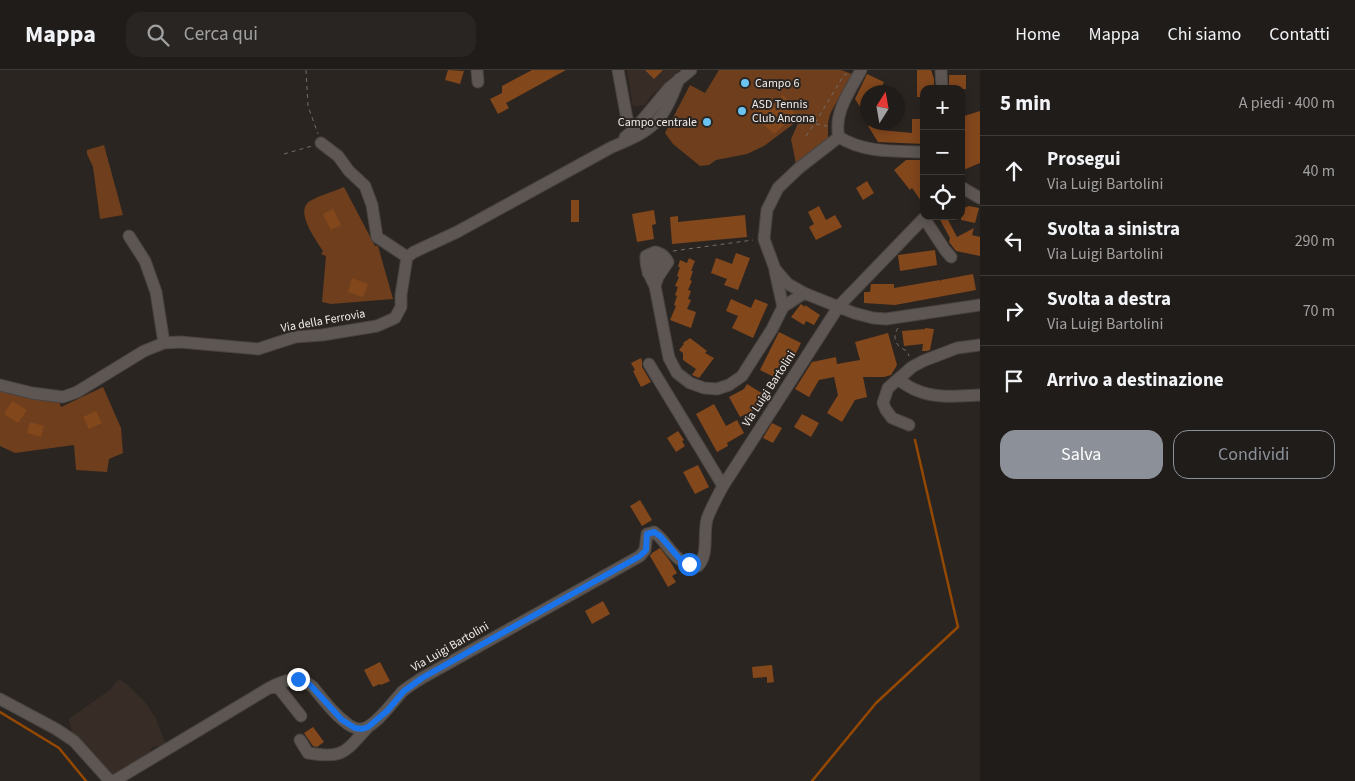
<!DOCTYPE html>
<html lang="it">
<head>
<meta charset="utf-8">
<style>
  body { margin:0; font-family:"Source Sans 3",sans-serif; background:#282522; color:#f1f3f6 }
  .controls { position:absolute; right:15px; top:15px; display:grid; overflow:hidden; border-radius:10px; box-shadow:0 2px 12px #0003 }
  .controls button { width:45px; height:45px; display:grid; place-items:center; padding:0; border:0; border-bottom:1px solid #3d3a38; background:#201c19; color:#f1f3f6; font:25px sans-serif }
  .compass { position:absolute; left:860px; top:15px; width:45px; height:45px; border-radius:50%; background:#201c19; box-shadow:0 2px 12px #0003; rotate:11deg }
  .stop { position:absolute; width:15px; height:15px; margin:-11px; border:4px solid #1a73e8; border-radius:50%; background:#fff }
  .stop.end { background:#1a73e8; border-color:#fff; box-shadow:0 1px 5px #0008 }
  .list { margin:0; padding:0; list-style:none }
  h2 { display:flex; justify-content:space-between; align-items:center; height:65px; margin:0; padding:0 20px; font-size:21px }
  h2 small { font-size:16px; font-weight:400; color:#a2a1a2 }
  .list li { display:grid; grid-template-columns:32px 1fr auto; gap:15px; align-items:center; box-sizing:border-box; height:70px; padding:0 20px; border-top:1px solid #3d3a38 }
  .list b { display:block; font-size:19px; white-space:nowrap }
  .list p { margin:0; font-size:16px; white-space:nowrap; color:#a2a1a2 }
  .list em { font-size:16px; font-style:normal; color:#a2a1a2 }
  .actions { display:flex; gap:10px; padding:15px 20px }
  .actions a { flex:1; padding:11px 0; border:1px solid #8c9099; border-radius:15px; text-align:center; font-size:18px; color:#8c9099 }
  .actions .main { background:#8c9099; color:#fff }
  .icon { flex:none; width:28px; height:28px; fill:none; stroke:currentColor; stroke-width:2; stroke-linecap:round; stroke-linejoin:round }
  .map { position:relative; flex:none; width:980px; height:711px; overflow:hidden }
  header { display:flex; align-items:center; gap:30px; box-sizing:border-box; height:70px; padding:0 25px; background:#201c19; border-bottom:1px solid #3d3a38 }
  header strong { font-size:24px }
  nav { display:flex; gap:28px; margin-inline-start:auto; font-size:18px }
  .search { width:350px; height:45px; background:#282522; display:flex; align-items:center; gap:12px; box-sizing:border-box; padding:0 18px; border-radius:15px; color:#a2a1a2; font-size:19px }
  main { display:flex }
  aside { flex:1; background:#201c19 }
  .map>svg:first-child { display:block }
  .built { fill:#382d26 }
  .green { fill:#6e3e1d }
  .lines { fill:none; stroke-linecap:round; stroke-linejoin:round }
  .stream { stroke:#954801; stroke-width:2.5 }
  .building { fill:#83471c }
  .minor-casing { stroke:#484441; stroke-width:13 }
  .path { stroke:#736e6b; stroke-width:1; stroke-dasharray:4 4; stroke-linecap:butt }
  .minor { stroke:#5d5652; stroke-width:11 }
  .route { stroke:#1a73e8; stroke-width:6 }
  .poi-dot { fill:#6ac3f1; stroke:#2b2521; stroke-width:2 }
  .labels { text-anchor:middle; dominant-baseline:central; stroke-width:4; stroke-linejoin:round; paint-order:stroke }
  .poi-label { font-size:12px; fill:#f1edeb; stroke:#2b2521; text-anchor:start }
  .street-label { font-size:12px; fill:#f1edeb; stroke:#2b2521 }
</style>
</head>
<body>
<header>
<strong>Mappa</strong>
<div class="search"><svg class="icon" aria-label="search" viewBox="0 0 24 24"><circle cx="10" cy="10" r="6"/><path d="M15 15l6 6"/></svg>Cerca qui</div>
<nav><a>Home</a><a>Mappa</a><a>Chi siamo</a><a>Contatti</a></nav>
</header>
<main>
<div class="map">
<svg width="980" height="711" viewBox="0 0 980 711">
  <rect width="100%" height="100%" fill="#2b2521"/>
  <path class="built" d="M627 0H679L648 29 646 35 633 36Z
    M119 609 125 613 145 632 156 649 166 675 152 677 149 686 119 704H110L106 701 72 662 69 649 110 620Z"/>
  <path class="green" d="M719 0H841L852 4 830 44 828 53V68L796 94 791 69 800 49 764 76 747 84 716 90 709 95 700 96 673 74 665 63 690 15 705 23Z
    M104 75 123 145 100 149 93 97 87 84V80Z
    M344 117 375 176H378L393 229 331 234 322 232 326 186 321 184 323 181C316 170 294 141 310 131 320 125 333 122 344 117Z
    M103 317 121 358 123 383 109 389 107 402 76 400 74 375 15 383 0 376V320L59 331 61 337Z"/>
  <g class="lines">
    <path class="stream" d="M0 642 59 678 86 711
      M812 711 876 633 958 557 915 370"/>
  </g>
  <path class="building" d="M448 0 464 1 460 14 445 10Z
    M532 0H566L506 33 509 38 498 44 490 29 502 23V16Z
    M645 0H663L654 9Z
    M917 0H931L934 9V19H924V27H917Z
    M867 4 884 12 879 22H868V49L855 29Z
    M949 5H966V19H949Z
    M783 25 789 31 786 34 796 44 774 64 763 54 762 55 753 46 766 33 770 37Z
    M980 41V93L961 101V47Z
    M912 49H924V74L878 72 868 56 871 55 870 52H894L880 60 912 63Z
    M906 90H924V135L912 118 910 120 894 100Z
    M867 111 874 123 863 130 856 118Z
    M571 130H579V152H571Z
    M819 136 826 150 835 145 842 157 816 170 809 157 814 154 808 142Z
    M969 136 979 138 975 153 961 150V139Z
    M333 139 341 155 331 160 323 144Z
    M654 140 656 154 652 155 654 169 637 172 632 144Z
    M745 145 747 167 672 174 670 147 678 146V152Z
    M938 146H946L957 167 974 158 972 165 980 167V186L956 181 949 172 950 168Z
    M935 180 937 195 900 201 898 185Z
    M736 183 750 188 738 220 724 215 727 209 711 203 716 188 732 194Z
    M689 188 695 191 691 201H693L690 210 692 211 688 220 691 221 688 229 691 230 687 239 696 242 691 258 670 250 676 236 674 235 677 226 675 225 678 217 675 216 679 207 677 206 680 197H678L680 190 687 193Z
    M973 204 976 220 895 235 864 233V222H870L871 214H894V218L940 210V212L941 210Z
    M352 208 368 214 363 227 348 222Z
    M731 229 751 238 755 229 768 234 753 268 732 258 738 246 726 241Z
    M801 234 805 237V235L820 245 814 255 806 251 804 255 791 247Z
    M925 258 934 259 930 280 927 281H922L923 274 904 276 902 261 925 259Z
    M779 262 801 273 795 285 789 282 776 308 760 300Z
    M888 263 897 295 891 305 884 307H863L867 327 855 330 842 352 827 343 838 325 834 307 819 310 809 327 795 319 812 292 836 287 837 294 860 290 855 272Z
    M690 268 707 281 705 283 714 288 699 308 692 305 696 299 683 290V283L679 280 684 274 683 273Z
    M641 288 642 291V297L651 312 641 317 633 301 635 300 631 293Z
    M747 314 768 327 763 336 740 347 729 327 744 319Z
    M12 331 27 340 18 353 4 344Z
    M714 334 726 356 737 350 744 363 727 373 728 376 717 382 696 344Z
    M96 341 102 353 89 359 83 347Z
    M802 344 819 353 811 367 794 357Z
    M30 352 44 356 41 367 27 363Z
    M772 353 782 358 773 373 763 368Z
    M678 361 684 370 682 371 685 376 676 382 667 368Z
    M698 395 709 417 695 424 683 402Z
    M640 430 652 450 642 456 630 436Z
    M660 478 670 491 677 503 672 506 676 512 668 517 650 486 652 483Z
    M603 531 610 544 592 554 585 541Z
    M380 592 390 611 381 615 380 614 373 617 364 600Z
    M772 595 774 612 767 613V607L753 608 752 597Z
    M313 657 324 672 317 677 313 676 304 663Z"/>
  <g class="lines">
    <g class="minor-casing">
      <path id="minor" d="M477 0 478 12
        M618 0 627 49 637 64
        M861 0C850 21 833 43 839 67 864 83 895 81 924 82
        M941 0 942 19
        M625 67 635 59 669 18 691 0
        M839 67 799 98 778 118 767 140 764 169 775 199 788 214 804 223 854 243 873 248 886 249 980 235
        M321 73 338 86 349 101 365 116 372 135 377 167 407 187
        M961 117 980 128
        M924 148 945 180 951 187
        M129 166 145 191 156 222 164 273
        M648 203 656 193
        M655 216C650 206 645 198 646 186L655 182C661 183 665 186 668 192L658 207 655 216 669 288 677 303 690 313 704 318 717 319 729 315 742 306 772 259 783 237 775 201
        M783 237 804 223
        M649 294 723 416
        M898 310C904 313 910 318 916 320 936 329 958 326 980 325
        M0 315 32 323 63 327 77 322 144 281 164 273 180 272 258 279 295 267 322 265 377 256 395 248 401 237V225L407 187 414 182 457 162 612 77C626 71 642 65 654 54 666 43 673 24 679 9
        M909 355 892 348 886 340 883 333 888 318 912 297 923 291 957 278 980 275
        M269 618 278 617 301 646
        M0 629 56 659 74 671 110 711
        M300 670 308 683C344 689 345 682 368 657
        M114 711 269 618C284 610 297 605 313 617 322 628 332 642 344 651 348 655 355 659 361 659 375 658 394 630 403 621 409 616 416 612 422 608L640 486 645 480 647 464 654 462C664 469 669 481 679 489 684 493 692 495 698 496 709 485 703 464 707 449 711 438 717 427 723 416L839 236 924 148 929 146"/>
    </g>
    <path class="path" d="M306 0 308 36 318 64
      M816 54 827 56
      M806 66 815 53 844 5 847 4
      M284 84 312 76
      M673 181 753 170
      M898 258C891 269 897 277 907 281L909 286"/>
    <use href="#minor" class="minor"/>
  </g>
  <g class="lines">
    <path class="route" d="M298 609 307 612 312 617 342 650 355 658 362 659 368 657 387 641 404 621 422 608 640 486 646 480 647 464 654 462 660 466 679 488 689 494"/>
  </g>
  <g class="poi-dot">
    <circle cx="745" cy="13" r="5"/>
    <circle cx="742" cy="41" r="5"/>
    <circle cx="707" cy="52" r="5"/>
  </g>
  <g class="labels">
    <g class="poi-label">
      <text x="755" y="13">Campo 6</text>
      <text x="752" y="34">ASD Tennis<tspan x="752" dy="14">Club Ancona</tspan></text>
      <text x="697" y="52" text-anchor="end">Campo centrale</text>
    </g>
    <g class="street-label">
      <text transform="translate(323 251) rotate(-10)">Via della Ferrovia</text>
      <text transform="translate(769 319) rotate(-57)">Via Luigi Bartolini</text>
      <text transform="translate(450 577) rotate(-30)">Via Luigi Bartolini</text>
    </g>
  </g>
</svg>
<div class="controls">
<button>+</button>
<button>−</button>
<button><svg class="icon" aria-label="locate" viewBox="0 0 24 24"><circle cx="12" cy="12" r="6"/><path d="M12 2v4M12 18v4M2 12h4M18 12h4"/></svg></button>
</div>
<svg class="compass" viewBox="-18 -18 36 36"><path d="M0-13l5 13h-10z" fill="#e53935"/><path d="M0 13l5-13h-10z" fill="#a2a1a2"/></svg>
<div class="stop" style="left:689px;top:494px"></div>
<div class="stop end" style="left:298px;top:609px"></div>
</div>
<aside>
<h2>5 min<small>A piedi · 400 m</small></h2>
<ul class="list">
<li><svg class="icon" aria-label="ahead" viewBox="0 0 24 24"><path d="M12 20V5M6 11l6-6 6 6"/></svg><div><b>Prosegui</b><p>Via Luigi Bartolini</p></div><em>40 m</em></li>
<li><svg class="icon" aria-label="left" viewBox="0 0 24 24"><path d="M17 20v-9H6M10 6l-5 5 5 5"/></svg><div><b>Svolta a sinistra</b><p>Via Luigi Bartolini</p></div><em>290 m</em></li>
<li><svg class="icon" aria-label="right" viewBox="0 0 24 24"><path d="M7 20v-9h11M14 6l5 5-5 5"/></svg><div><b>Svolta a destra</b><p>Via Luigi Bartolini</p></div><em>70 m</em></li>
<li><svg class="icon" aria-label="arrive" viewBox="0 0 24 24"><path d="M6 21V4h12l-3 4 3 4H6"/></svg><div><b>Arrivo a destinazione</b></div></li>
</ul>
<div class="actions"><a class="main">Salva</a><a>Condividi</a></div>
</aside>
</main>
</body>
</html>
